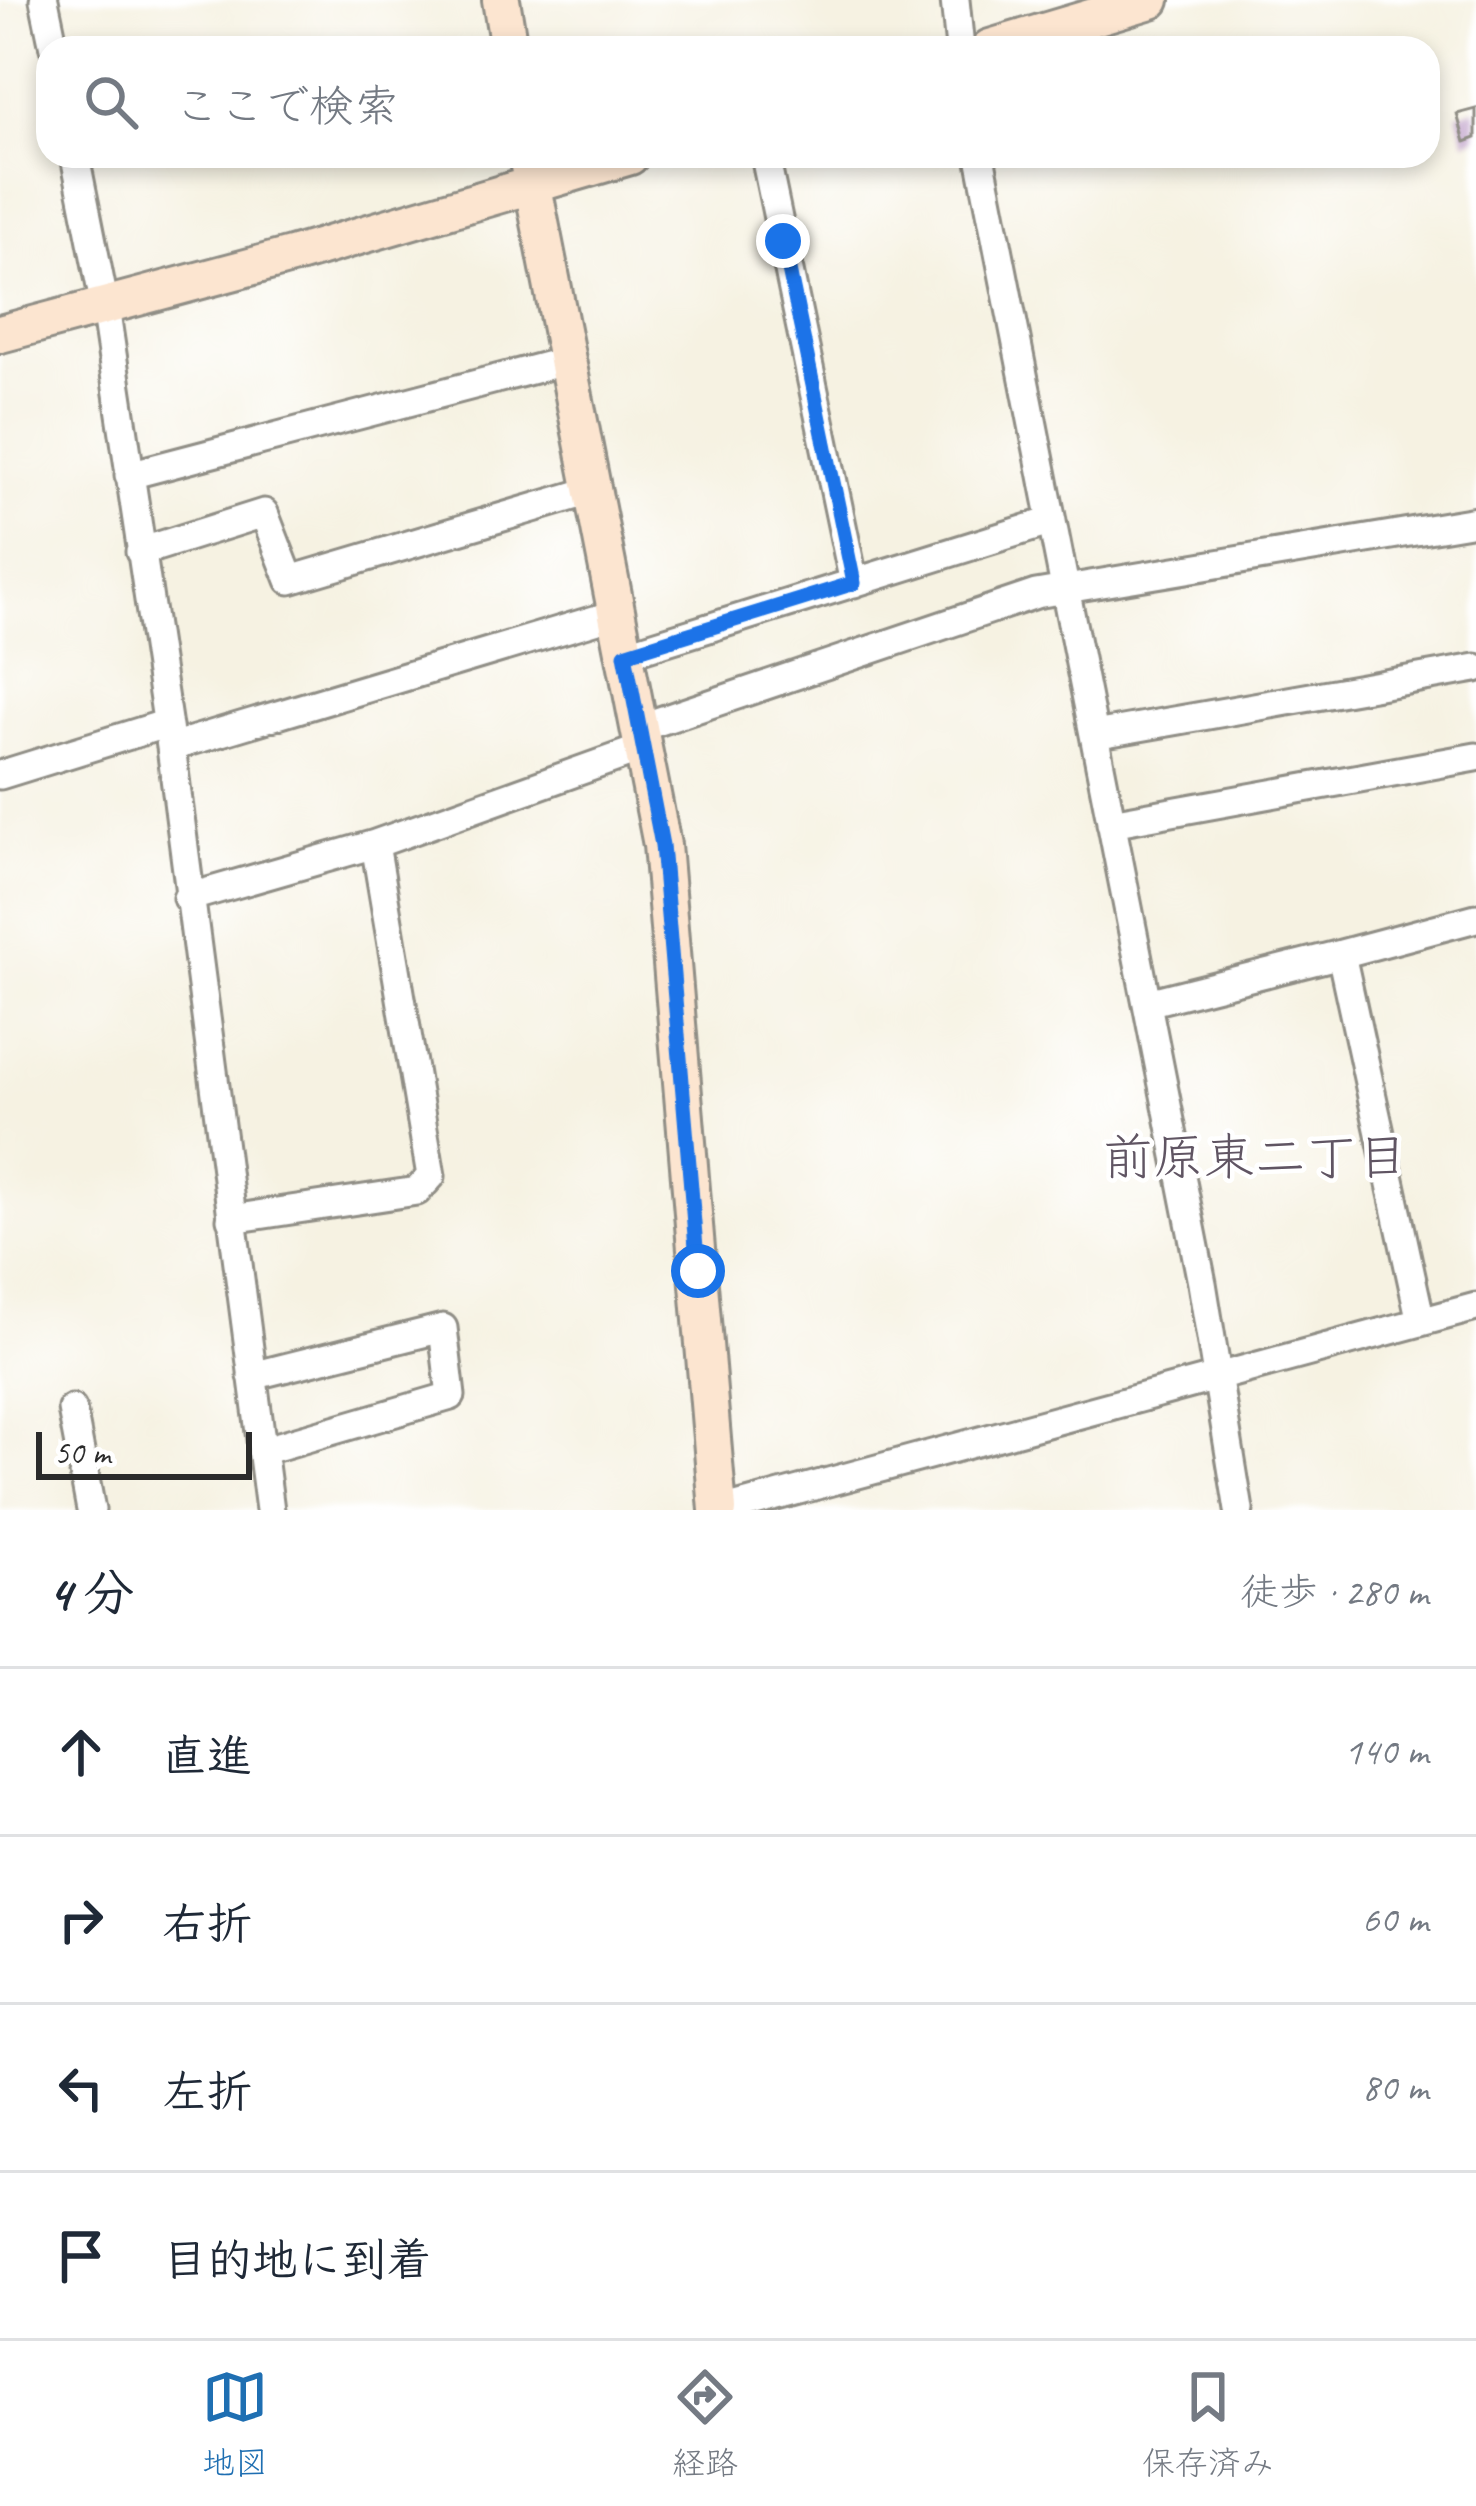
<!DOCTYPE html>
<html lang="ja">
<head>
<meta charset="utf-8">
<style>
  body { margin:0; font-family:Caveat,"Klee One",sans-serif; background:#f2f2f3; color:#1f2937 }
  .scale { position:absolute; left:36px; bottom:30px; width:216px; box-sizing:border-box; padding-left:12px; border:6px solid #2b2b2b; border-top:0; font-size:33px; line-height:42px; white-space:nowrap; color:#2b2b2b; -webkit-text-stroke:9px #fff; paint-order:stroke }
  .stop { position:absolute; width:36px; height:36px; margin:-27px; border:9px solid #1a73e8; border-radius:50%; background:#fff }
  .stop.end { background:#1a73e8; border-color:#fff; box-shadow:0 3px 12px #0008 }
  .list { margin:0; padding:0; list-style:none }
  h2 { display:flex; justify-content:space-between; align-items:center; height:156px; margin:0; padding:0 48px; font-size:51px }
  h2 small { font-size:39px; font-weight:400; color:#747a83 }
  .list li { display:grid; grid-template-columns:78px 1fr auto; gap:36px; align-items:center; box-sizing:border-box; height:168px; padding:0 48px; border-top:3px solid #e0e1e3 }
  .list b { display:block; font-size:45px; white-space:nowrap }
  .list em { font-size:39px; font-style:normal; color:#747a83 }
  .icon { flex:none; width:66px; height:66px; fill:none; stroke:currentColor; stroke-width:2; stroke-linecap:round; stroke-linejoin:round }
  .map { position:relative; flex:none; width:1476px; height:1510px; overflow:hidden }
  .search { position:absolute; background:#fff; box-shadow:0 6px 18px #0003; left:36px; right:36px; top:36px; height:132px; display:flex; align-items:center; gap:30px; box-sizing:border-box; padding:0 42px; border-radius:36px; color:#747a83; font-size:45px }
  .sheet { height:828px; background:#fff }
  nav { display:flex; justify-content:space-around; align-items:center; box-sizing:border-box; height:168px; border-top:3px solid #e0e1e3; background:#fff; font-size:33px; color:#747a83 }
  nav a { display:grid; justify-items:center; gap:6px }
  nav .on { color:#1f6fb2 }
  .map>svg:first-child { display:block }
  .building { fill:#c1a3ca }
  .lines { fill:none; stroke-linecap:round; stroke-linejoin:round }
  .street-casing { stroke:#908e86; stroke-width:33 }
  .secondary-casing { stroke:#908e86; stroke-width:42 }
  .street { stroke:#fff; stroke-width:27 }
  .secondary { stroke:#fce5d0; stroke-width:36 }
  .route { stroke:#1a73e8; stroke-width:15 }
  .labels { text-anchor:middle; dominant-baseline:central; stroke-width:9; stroke-linejoin:round; paint-order:stroke }
  .neighbourhood-label { font-size:51px; fill:#605563; stroke:#fff }
</style>
</head>
<body>
<div class="map">
<svg width="1476" height="1510" viewBox="0 0 1476 1510">
  <rect width="100%" height="100%" fill="#fff"/>
  <filter id="ink" filterUnits="userSpaceOnUse"><feTurbulence type="fractalNoise" baseFrequency=".00833" numOctaves="2"/><feDisplacementMap in="SourceGraphic" scale="24" xChannelSelector="R" yChannelSelector="G"/><feConvolveMatrix kernelMatrix="1 2 1 2 8 2 1 2 1" color-interpolation-filters="sRGB"/></filter>
  <filter id="wash" filterUnits="userSpaceOnUse"><feTurbulence type="fractalNoise" baseFrequency=".004" numOctaves="4" result="noise"/><feDisplacementMap in="SourceGraphic" scale="48" xChannelSelector="R" yChannelSelector="G"/><feGaussianBlur stdDeviation="2.7" result="paint"/><feColorMatrix in="noise" values="0 0 0 0 0 0 0 0 0 0 0 0 0 0 0 0 0 1.4 0 .05"/><feComposite in="paint" operator="in"/></filter>
  <g filter="url(#wash)">
    <rect width="100%" height="100%" fill="#f6f2e2"/>
    <g id="blocks">
      <path class="building" d="M1476 109V138L1465 142 1457 114Z"/>
    </g>
  </g>
  <g filter="url(#ink)">
    <use href="#blocks" fill-opacity="0" stroke="#908e86" stroke-width="3"/>
    <g class="lines">
      <g class="street-casing">
        <path id="street" d="M44 0 54 48
          M955 0 960 48
          M75 156 105 307 171 747 270 1510
          M765 156 854 583
          M980 156 1202 1283 1239 1510
          M129 475 569 360
          M140 552 264 513 290 580 594 490
          M625 654 1052 521
          M639 728 1036 594 1476 521
          M1094 735 1476 668
          M171 747 618 613
          M0 775 165 724
          M1111 823 1476 757
          M187 898 375 844 643 748
          M1147 1003 1341 954
          M231 1219 417 1191 431 1176 375 844
          M1421 1322 1341 954 1476 918
          M252 1376 443 1328 451 1396 262 1451
          M72 1409 91 1510
          M725 1510 1476 1307"/>
      </g>
      <g class="secondary-casing">
        <path id="secondary" d="M501 0 509 48
          M990 48 1151 0
          M527 156 662 845 718 1510
          M0 334 291 256 630 156"/>
      </g>
      <use href="#street" class="street"/>
      <use href="#secondary" class="secondary"/>
    </g>
  </g>
  <g class="lines" filter="url(#ink)">
    <path class="route" d="M698 1271 662 845 625 654 854 583 783 241"/>
  </g>
  <g class="labels">
    <g class="neighbourhood-label">
      <text x="1255" y="1157">前原東二丁目</text>
    </g>
  </g>
</svg>
<div class="scale">50 m</div>
<div class="stop" style="left:698px;top:1271px"></div>
<div class="stop end" style="left:783px;top:241px"></div>
<div class="search"><svg class="icon" aria-label="search" viewBox="0 0 24 24"><circle cx="10" cy="10" r="6"/><path d="M15 15l6 6"/></svg>ここで検索</div>
</div>
<section class="sheet">
<h2>4 分<small>徒歩 · 280 m</small></h2>
<ul class="list">
<li><svg class="icon" aria-label="ahead" viewBox="0 0 24 24"><path d="M12 20V5M6 11l6-6 6 6"/></svg><div><b>直進</b></div><em>140 m</em></li>
<li><svg class="icon" aria-label="right" viewBox="0 0 24 24"><path d="M7 20v-9h11M14 6l5 5-5 5"/></svg><div><b>右折</b></div><em>60 m</em></li>
<li><svg class="icon" aria-label="left" viewBox="0 0 24 24"><path d="M17 20v-9H6M10 6l-5 5 5 5"/></svg><div><b>左折</b></div><em>80 m</em></li>
<li><svg class="icon" aria-label="arrive" viewBox="0 0 24 24"><path d="M6 21V4h12l-3 4 3 4H6"/></svg><div><b>目的地に到着</b></div></li>
</ul>
</section>
<nav>
<a class="on"><svg class="icon" aria-label="map" viewBox="0 0 24 24"><path d="M3 6l6-2 6 2 6-2v14l-6 2-6-2-6 2zM9 4v14M15 6v14"/></svg>地図</a>
<a><svg class="icon" aria-label="directions" viewBox="0 0 24 24"><path d="M12 3l9 9-9 9-9-9zM9 14v-3h6M13 9l2 2-2 2"/></svg>経路</a>
<a><svg class="icon" aria-label="saved" viewBox="0 0 24 24"><path d="M7 4h10v16l-5-4-5 4z"/></svg>保存済み</a>
</nav>
</body>
</html>
